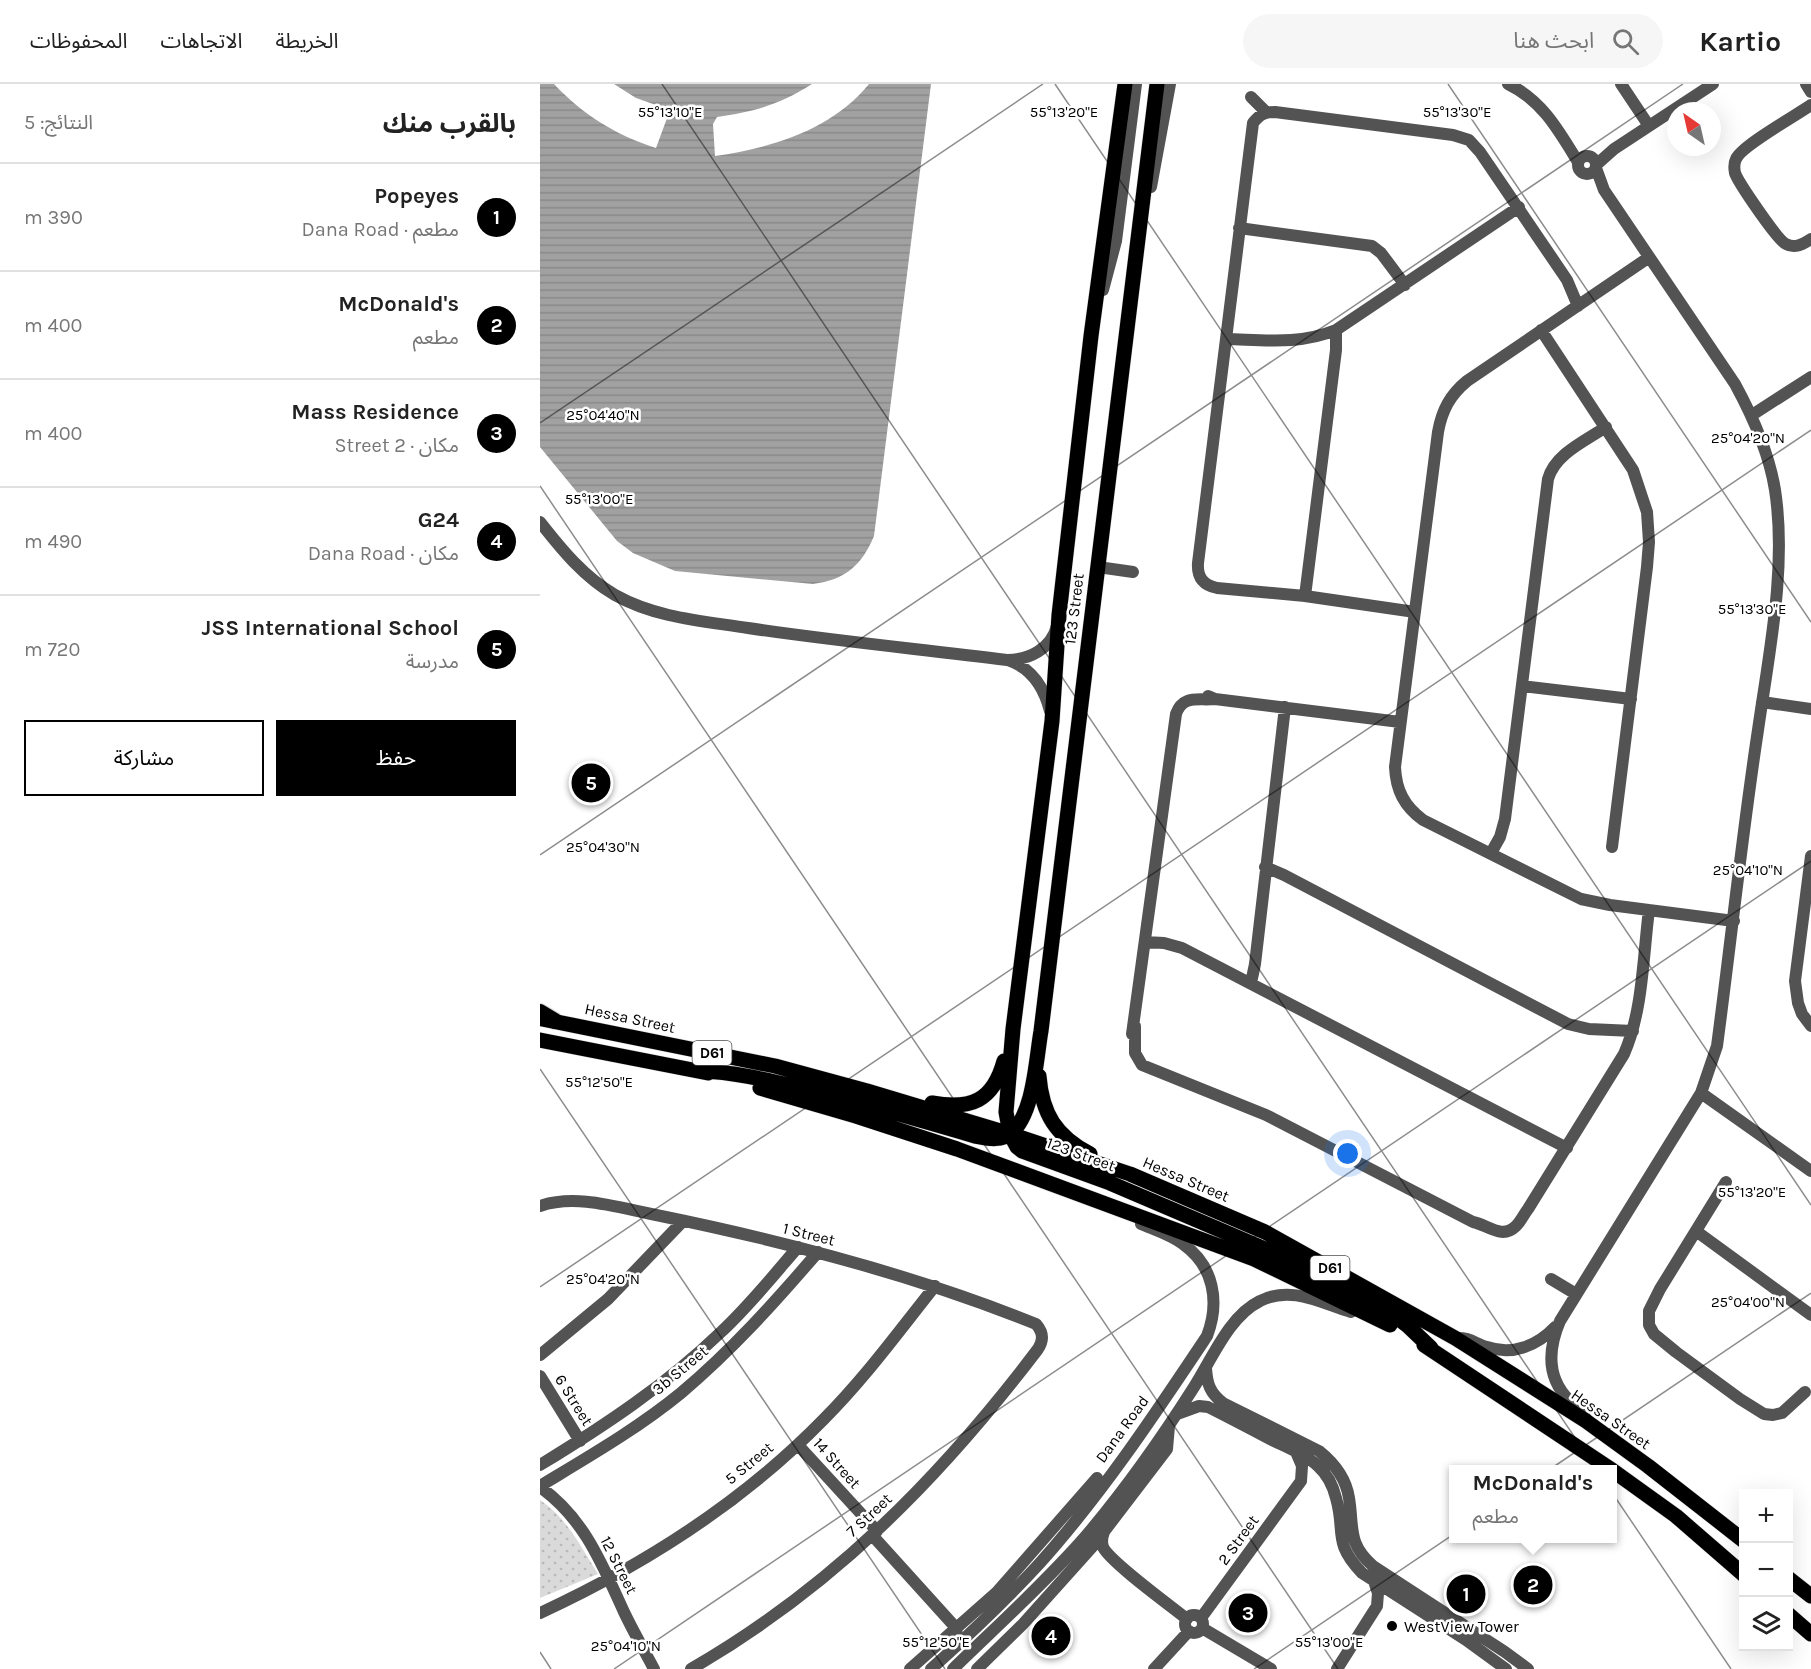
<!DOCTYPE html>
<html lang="ar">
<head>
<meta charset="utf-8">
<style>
  body { margin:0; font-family:Karla,"Noto Sans Arabic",sans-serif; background:#f6f6f6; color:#222; direction:rtl }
  .controls { position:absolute; right:18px; bottom:18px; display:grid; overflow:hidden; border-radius:0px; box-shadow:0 6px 24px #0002 }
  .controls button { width:54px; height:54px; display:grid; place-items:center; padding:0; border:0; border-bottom:2px solid #e0e0e0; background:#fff; color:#222; font:30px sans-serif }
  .compass { position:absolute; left:1127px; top:18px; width:54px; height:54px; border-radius:50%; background:#fff; box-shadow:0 6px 24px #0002; rotate:326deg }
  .you { position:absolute; left:808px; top:1070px; width:21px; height:21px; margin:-15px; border:4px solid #fff; border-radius:50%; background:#1a73e8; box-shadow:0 0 0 9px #1a73e833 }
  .badge { display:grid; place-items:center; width:39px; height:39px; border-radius:50%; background:#000; color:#fff; font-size:20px; font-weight:700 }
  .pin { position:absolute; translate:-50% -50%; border:3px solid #fff; box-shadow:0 2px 6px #0006 }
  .popup { position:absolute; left:909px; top:1381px; width:168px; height:78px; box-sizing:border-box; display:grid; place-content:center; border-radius:0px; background:#fff; filter:drop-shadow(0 2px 4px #0005); font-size:20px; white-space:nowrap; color:#767676 }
  .popup b { font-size:22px; color:#222 }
  .popup::after { content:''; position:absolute; left:50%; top:100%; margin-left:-12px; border:12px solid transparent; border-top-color:#fff }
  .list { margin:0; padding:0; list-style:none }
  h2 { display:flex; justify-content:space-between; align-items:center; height:78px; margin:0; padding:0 24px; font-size:26px }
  h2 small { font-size:20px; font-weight:400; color:#767676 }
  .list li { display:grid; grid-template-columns:39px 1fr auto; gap:18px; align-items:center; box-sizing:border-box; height:108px; padding:0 24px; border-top:2px solid #e0e0e0 }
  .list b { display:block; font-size:22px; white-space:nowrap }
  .list p { margin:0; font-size:20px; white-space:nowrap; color:#767676 }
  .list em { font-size:20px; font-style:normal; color:#767676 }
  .actions { display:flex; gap:12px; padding:18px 24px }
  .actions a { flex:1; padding:14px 0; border:2px solid #000; border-radius:0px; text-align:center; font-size:21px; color:#000 }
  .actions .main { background:#000; color:#fff }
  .icon { flex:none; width:33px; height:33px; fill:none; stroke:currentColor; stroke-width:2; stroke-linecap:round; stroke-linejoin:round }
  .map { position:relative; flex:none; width:1271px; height:1585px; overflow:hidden; direction:ltr }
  header { display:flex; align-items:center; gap:36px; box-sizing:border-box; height:84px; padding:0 30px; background:#fff; border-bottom:2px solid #e0e0e0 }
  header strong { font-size:28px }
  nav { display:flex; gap:33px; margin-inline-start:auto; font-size:21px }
  .search { width:420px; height:54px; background:#f6f6f6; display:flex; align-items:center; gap:15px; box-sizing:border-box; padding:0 21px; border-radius:33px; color:#767676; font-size:22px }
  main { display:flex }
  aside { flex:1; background:#fff }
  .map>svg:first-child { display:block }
  .park { fill:url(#park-dots) }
  .water { fill:url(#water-rules) }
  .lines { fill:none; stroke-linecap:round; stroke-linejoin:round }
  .major-casing { stroke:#dbdbdb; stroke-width:16 }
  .highway-casing { stroke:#dbdbdb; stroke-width:18 }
  .minor { stroke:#535353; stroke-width:12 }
  .major { stroke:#000; stroke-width:15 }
  .highway { stroke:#000; stroke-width:16 }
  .ticks { fill:none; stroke:#000; stroke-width:1.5; stroke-opacity:0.45 }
  .poi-dot { fill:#000; stroke:#fff; stroke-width:2 }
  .labels { text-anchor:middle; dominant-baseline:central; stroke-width:5; stroke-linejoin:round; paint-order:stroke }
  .shield { fill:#fff; stroke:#4c4c4c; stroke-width:1.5 }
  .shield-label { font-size:15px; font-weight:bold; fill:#000 }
  .street-label { font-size:16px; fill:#000; stroke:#fff }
  .poi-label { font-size:16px; fill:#000; stroke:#fff; text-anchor:start }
  .ticks-label { font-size:15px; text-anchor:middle; fill:#000; stroke:#fff; stroke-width:5; stroke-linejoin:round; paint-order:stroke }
</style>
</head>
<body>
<header>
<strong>Kartio</strong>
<div class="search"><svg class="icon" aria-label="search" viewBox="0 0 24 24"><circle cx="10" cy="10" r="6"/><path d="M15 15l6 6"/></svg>ابحث هنا</div>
<nav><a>الخريطة</a><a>الاتجاهات</a><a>المحفوظات</a></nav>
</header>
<main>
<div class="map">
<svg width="1271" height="1585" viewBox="0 0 1271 1585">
  <defs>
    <pattern id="park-dots" width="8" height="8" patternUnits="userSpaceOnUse" patternTransform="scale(1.5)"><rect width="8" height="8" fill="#dadada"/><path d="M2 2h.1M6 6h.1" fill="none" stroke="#b9b9b9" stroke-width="1.8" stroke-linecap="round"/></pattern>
    <pattern id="water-rules" width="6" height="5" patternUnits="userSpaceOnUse" patternTransform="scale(1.5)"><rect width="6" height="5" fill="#a1a1a1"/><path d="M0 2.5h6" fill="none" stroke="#898989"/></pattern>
  </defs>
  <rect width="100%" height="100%" fill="#fff"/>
  <path class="park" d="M0 1416C27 1434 41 1463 58 1490L0 1514Z"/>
  <path class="water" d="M0 0H14C43 31 76 51 116 64L130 26 96 14 74 0H272C241 20 214 28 177 33L173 40 175 72C231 64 292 46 329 0H391L334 452C322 481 305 496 273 500L135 487 93 469 77 457 0 363Z"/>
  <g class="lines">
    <g class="major-casing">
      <path id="major" d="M585 0 551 252 519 531 512 637 473 945 466 1028 470 1050 477 1063 482 1067 570 1099 727 1166 855 1232 868 1242 891 1264
        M2 935 235 982 327 1007 470 1050 590 1090 725 1148 915 1254 1046 1337 1108 1382 1204 1457
        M0 956 168 989
        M160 987C195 988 227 996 261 1004 319 1018 377 1035 435 1052 446 1054 461 1058 471 1049 494 1030 496 975 501 947L617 0
        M499 992C502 1030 516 1052 550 1070
        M220 1004 316 1032 417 1065 714 1175 850 1241
        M392 1019C431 1026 453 1017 464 977
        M884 1261 1072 1386
        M1072 1386 1136 1432 1204 1491
        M1248 1494 1271 1512
        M1248 1530 1271 1550"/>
    </g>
    <g class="highway-casing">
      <path id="highway" d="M0 928 15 937"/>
    </g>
    <path class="minor" d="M968 0C1002 16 1019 47 1038 78
      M1081 0 1109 42
      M1266 0 1271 8
      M711 13 726 28
      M1271 21C1257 31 1201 62 1196 75 1194 79 1194 84 1195 89 1198 98 1238 157 1246 160 1255 165 1263 160 1271 155
      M1038 81a9 9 0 1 1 18 0a9 9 0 1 1-18 0Z
      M1056 81 1074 65 1173 0
      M611 103 630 0
      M699 144 832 162 841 169 865 201
      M1108 174 927 297C910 311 902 326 898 348L855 683C856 706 864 722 883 736L1041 815 1070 821 1194 837
      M563 206 576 157 596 0
      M1001 246 1093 386 1107 428 1109 458 1107 483 1072 763
      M686 255C725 256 759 261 796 246L979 123
      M1212 331 1271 293
      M0 438C22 466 44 493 75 511 116 534 163 537 208 544 294 557 380 565 467 576 489 576 511 565 517 542
      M558 483 593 488
      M765 512 796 266V246
      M875 528 765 512 677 504C663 501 657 493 658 479L713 39C720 30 725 28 735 28L913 51 929 56 940 68 1027 196 1038 222
      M468 576C492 584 504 603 510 627
      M982 602 1091 615
      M668 612 675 615 860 638
      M1222 618 1271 625
      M951 769 960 753 965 735 1008 395C1015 370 1045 357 1066 343
      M1271 772 1255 897 1258 919 1262 930 1271 942
      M725 783 744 791 1028 940 1049 945 1093 947
      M605 858 624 859 642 864 1027 1064
      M711 899 715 880 745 623
      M595 942V969L602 981 726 1031 933 1138C948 1141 962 1156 976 1142 981 1137 984 1130 988 1125L1084 970C1103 927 1103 872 1109 826
      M592 950 636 630C643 610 659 617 675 615
      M1161 1009 1271 1087
      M1186 1098 1120 1205 1109 1227V1241L1114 1250 1136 1268 1200 1315 1224 1330 1233 1331 1242 1329 1265 1308
      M0 1122C38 1109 82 1125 121 1132 248 1158 375 1191 496 1240 503 1248 504 1256 498 1265 400 1394 293 1503 151 1585
      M1156 1147 1271 1231
      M1011 1195 1036 1210
      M916 1254C929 1253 936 1260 947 1263 973 1272 998 1261 1015 1243
      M0 1271 68 1215 143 1137
      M666 1284C667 1300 670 1309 683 1319L779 1367C794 1379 806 1394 809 1414 814 1444 807 1459 833 1482L965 1568 988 1585
      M0 1292 40 1357
      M637 1330 659 1322 668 1323C688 1333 707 1343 726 1353 743 1362 764 1369 778 1382 787 1390 793 1402 796 1414 806 1448 792 1458 822 1489L926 1556 966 1585
      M1045 1333C1042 1325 1035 1322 1029 1316 1006 1293 1008 1265 1020 1237L1161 1009 1177 962C1191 857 1202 751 1218 646 1229 569 1247 483 1235 406 1229 368 1213 333 1195 300L1064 106 1056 84
      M258 1361 337 1447
      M0 1381C64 1342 126 1301 181 1248 209 1222 233 1192 258 1163
      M0 1402C48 1373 97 1345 141 1309 192 1266 235 1218 278 1168
      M0 1403C44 1434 62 1480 84 1528 93 1547 104 1566 114 1585
      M564 1448C562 1453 561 1457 563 1463 570 1478 631 1522 647 1535
      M332 1451 417 1545
      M0 1529C104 1481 204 1417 284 1335 325 1294 359 1247 395 1202
      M645 1540a9 9 0 1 1 18 0a9 9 0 1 1-18 0Z
      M661 1534 761 1397 762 1382 756 1368
      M662 1544 731 1585
      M370 1585 457 1508 557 1394
      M391 1585C428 1552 465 1517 499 1480 562 1410 615 1330 667 1252 680 1218 674 1182 643 1160 631 1151 615 1146 601 1140
      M413 1585C457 1542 504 1500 545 1453 585 1406 621 1355 654 1303 672 1275 689 1232 720 1217 751 1201 781 1219 811 1228
      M437 1585 483 1540 553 1462 627 1365 629 1342
      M614 1585 649 1547
      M797 1585 837 1522 838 1509 834 1497"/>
    <use href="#major" class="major"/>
    <use href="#highway" class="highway"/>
  </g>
  <path class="ticks" d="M122 0 1191 1585M515 0 1271 1121M908 0 1271 538M0 339 503 0M0 402 798 1585M0 771 1143 0M0 985 405 1585M0 1203 1271 346M0 1568 11 1585M74 1585 1271 777M714 1585 1271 1209"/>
  <circle class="poi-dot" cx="852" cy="1542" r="6"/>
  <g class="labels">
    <g class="shield">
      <rect x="152.5" y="957" width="39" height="24" rx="4.5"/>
      <rect x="770.5" y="1172" width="39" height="24" rx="4.5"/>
    </g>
    <g class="shield-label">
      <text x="172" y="969">D61</text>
      <text x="790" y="1184">D61</text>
    </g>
    <g class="street-label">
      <text transform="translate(534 525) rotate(-83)">123 Street</text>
      <text transform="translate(90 934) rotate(12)">Hessa Street</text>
      <text transform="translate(541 1070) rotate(20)">123 Street</text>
      <text transform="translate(646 1095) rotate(23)">Hessa Street</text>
      <text transform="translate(269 1150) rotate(14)">1 Street</text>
      <text transform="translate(140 1286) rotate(-40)">3b Street</text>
      <text transform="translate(34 1316) rotate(58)">6 Street</text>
      <text transform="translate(1071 1335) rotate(35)">Hessa Street</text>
      <text transform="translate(582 1345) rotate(-54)">Dana Road</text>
      <text transform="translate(209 1379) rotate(-39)">5 Street</text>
      <text transform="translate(297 1379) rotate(48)">14 Street</text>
      <text transform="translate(329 1431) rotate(-43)">7 Street</text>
      <text transform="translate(698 1456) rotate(-54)">2 Street</text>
      <text transform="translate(79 1481) rotate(63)">12 Street</text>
    </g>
    <g class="poi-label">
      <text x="864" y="1542">WestView Tower</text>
    </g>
  </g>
  <g class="ticks-label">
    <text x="130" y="33">55°13'10"E</text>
    <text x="524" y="33">55°13'20"E</text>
    <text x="917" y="33">55°13'30"E</text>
    <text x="63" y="336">25°04'40"N</text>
    <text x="1208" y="359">25°04'20"N</text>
    <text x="59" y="420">55°13'00"E</text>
    <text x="1212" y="530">55°13'30"E</text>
    <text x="63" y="768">25°04'30"N</text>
    <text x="1208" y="791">25°04'10"N</text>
    <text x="59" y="1003">55°12'50"E</text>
    <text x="1212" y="1113">55°13'20"E</text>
    <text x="63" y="1200">25°04'20"N</text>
    <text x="1208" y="1223">25°04'00"N</text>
    <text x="396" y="1563">55°12'50"E</text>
    <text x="789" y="1563">55°13'00"E</text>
    <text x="86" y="1567">25°04'10"N</text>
  </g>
</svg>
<div class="controls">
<button>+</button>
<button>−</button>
<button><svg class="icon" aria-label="layers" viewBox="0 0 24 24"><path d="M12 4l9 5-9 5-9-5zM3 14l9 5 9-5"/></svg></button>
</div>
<svg class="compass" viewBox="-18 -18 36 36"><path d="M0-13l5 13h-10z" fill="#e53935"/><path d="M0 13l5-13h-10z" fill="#767676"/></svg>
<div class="you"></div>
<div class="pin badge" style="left:926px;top:1510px">1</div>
<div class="pin badge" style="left:993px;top:1501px">2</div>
<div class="popup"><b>McDonald's</b>مطعم</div>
<div class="pin badge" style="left:708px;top:1529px">3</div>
<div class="pin badge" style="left:511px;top:1552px">4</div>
<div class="pin badge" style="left:51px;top:699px">5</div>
</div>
<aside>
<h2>بالقرب منك<small>النتائج: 5</small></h2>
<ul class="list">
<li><span class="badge">1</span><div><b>Popeyes</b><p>مطعم · Dana Road</p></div><em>390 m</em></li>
<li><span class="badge">2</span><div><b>McDonald's</b><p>مطعم</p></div><em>400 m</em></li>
<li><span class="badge">3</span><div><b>Mass Residence</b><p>مكان · 2 Street</p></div><em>400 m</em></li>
<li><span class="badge">4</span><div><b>G24</b><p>مكان · Dana Road</p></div><em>490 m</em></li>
<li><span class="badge">5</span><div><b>JSS International School</b><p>مدرسة</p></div><em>720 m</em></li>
</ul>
<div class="actions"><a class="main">حفظ</a><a>مشاركة</a></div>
</aside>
</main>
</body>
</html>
